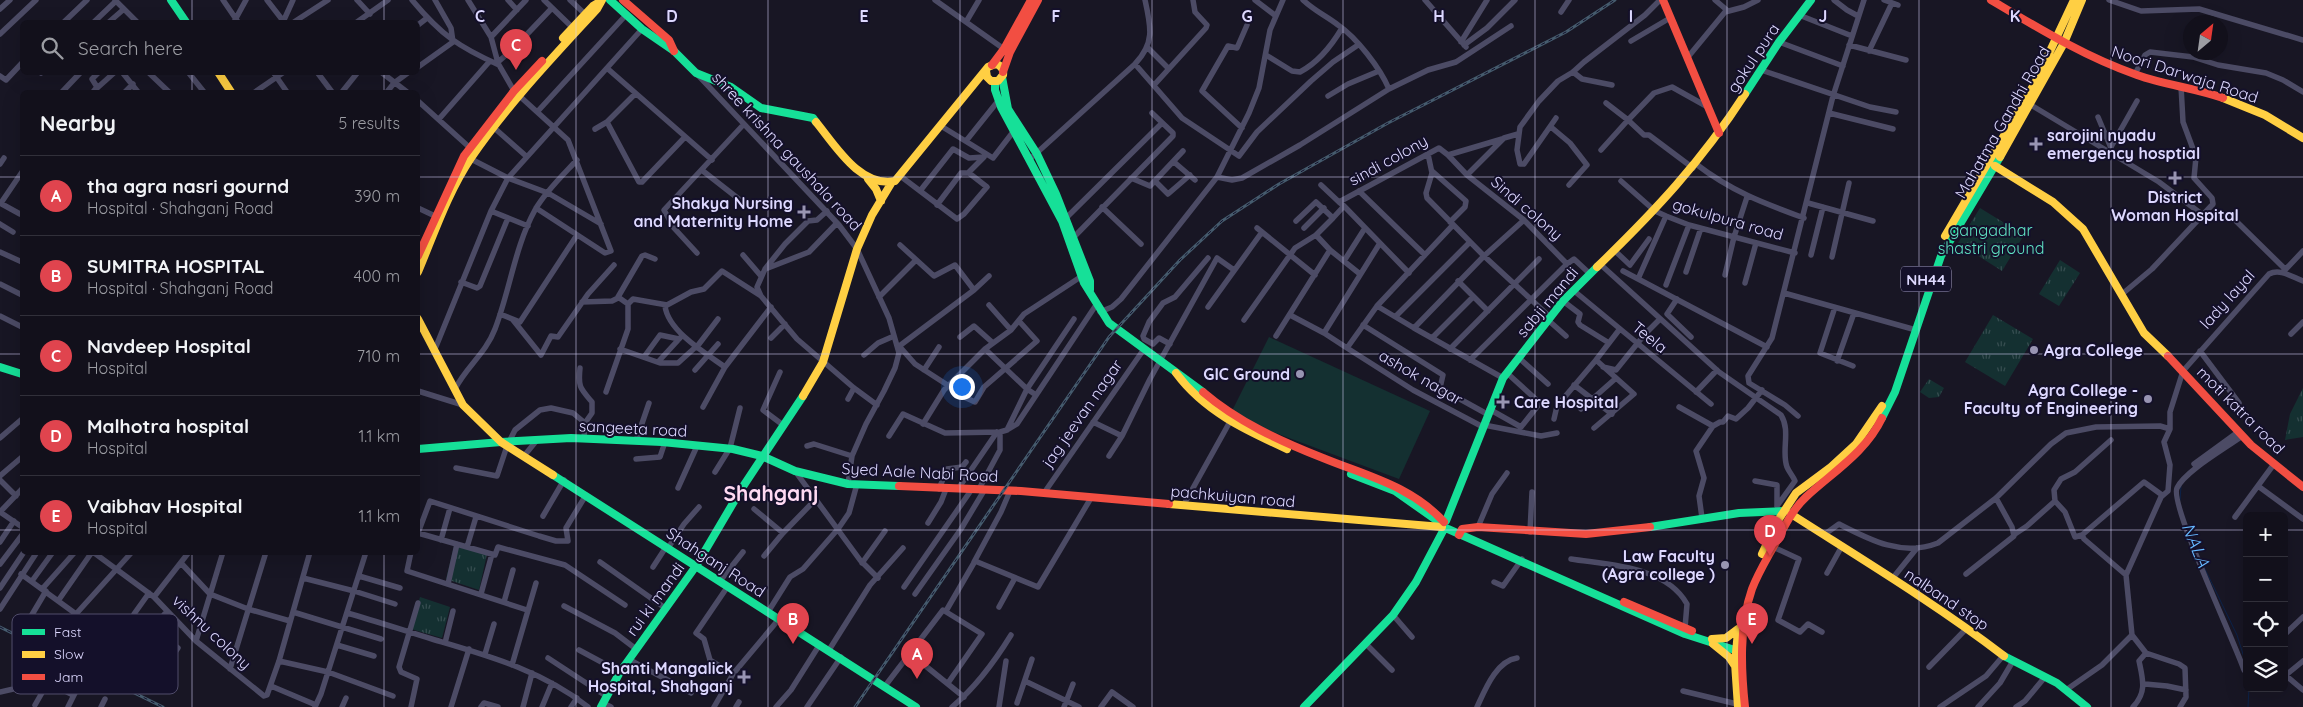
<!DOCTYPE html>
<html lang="en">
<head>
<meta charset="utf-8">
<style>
  body { margin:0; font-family:Quicksand,sans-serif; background:#1f1e28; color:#f1f3f6 }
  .controls { position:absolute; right:15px; bottom:15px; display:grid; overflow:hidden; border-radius:8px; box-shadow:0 5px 20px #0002 }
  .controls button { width:45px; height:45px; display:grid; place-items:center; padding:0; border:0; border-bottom:1px solid #31303a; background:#12101b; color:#f1f3f6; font:25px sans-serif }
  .compass { position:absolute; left:2183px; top:15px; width:45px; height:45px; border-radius:50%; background:#12101b; box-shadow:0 5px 20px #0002; rotate:29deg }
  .you { position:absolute; left:961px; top:386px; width:18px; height:18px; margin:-12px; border:4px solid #fff; border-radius:50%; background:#1a73e8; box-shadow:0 0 0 8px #1a73e833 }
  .badge { display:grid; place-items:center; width:32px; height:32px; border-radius:50%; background:#9894b2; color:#fff; font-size:16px; font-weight:700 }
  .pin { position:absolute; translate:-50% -41px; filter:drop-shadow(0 1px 2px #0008) }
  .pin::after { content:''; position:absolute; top:26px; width:18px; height:15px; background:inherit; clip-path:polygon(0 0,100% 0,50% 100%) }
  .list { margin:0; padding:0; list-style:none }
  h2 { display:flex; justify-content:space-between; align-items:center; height:65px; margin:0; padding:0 20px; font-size:21px }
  h2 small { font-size:16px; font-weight:400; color:#9c9da3 }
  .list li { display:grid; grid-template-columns:32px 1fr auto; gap:15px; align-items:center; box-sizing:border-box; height:80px; padding:0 20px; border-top:1px solid #31303a }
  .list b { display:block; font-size:19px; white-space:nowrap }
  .list p { margin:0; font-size:16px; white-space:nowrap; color:#9c9da3 }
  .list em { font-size:16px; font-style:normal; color:#9c9da3 }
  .icon { flex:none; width:28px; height:28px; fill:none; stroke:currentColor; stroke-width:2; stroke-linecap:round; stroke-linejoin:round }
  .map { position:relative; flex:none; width:2303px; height:707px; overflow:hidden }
  .search { position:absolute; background:#12101b; box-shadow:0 5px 20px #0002; left:20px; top:20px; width:400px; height:55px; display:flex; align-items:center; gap:12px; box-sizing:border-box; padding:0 18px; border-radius:8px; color:#9c9da3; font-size:19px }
  .panel { position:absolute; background:#12101b; box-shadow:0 5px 20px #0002; left:20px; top:90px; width:400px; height:465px; border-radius:8px }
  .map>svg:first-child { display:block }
  .park { fill:url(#park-tufts) }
  .pitch { fill:#143031 }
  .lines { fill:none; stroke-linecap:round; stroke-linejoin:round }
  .stream { stroke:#0c2249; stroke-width:1 }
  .street { stroke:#4c4b65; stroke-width:5.5 }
  .fast { stroke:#16e098; stroke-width:8 }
  .slow { stroke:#ffcf43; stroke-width:8 }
  .jam { stroke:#f24e42; stroke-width:8 }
  .rail-casing { stroke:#455b6d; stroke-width:3 }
  .rail { stroke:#14102a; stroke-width:1; stroke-dasharray:4; stroke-linecap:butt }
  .grid { fill:none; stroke:#ddd8ff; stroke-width:1; stroke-opacity:0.55 }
  .poi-dot { fill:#9894b2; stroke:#14102a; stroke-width:2 }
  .labels { text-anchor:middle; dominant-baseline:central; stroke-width:4; stroke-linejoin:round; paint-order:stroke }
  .shield { fill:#14102a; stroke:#a19cbf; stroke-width:1 }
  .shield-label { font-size:15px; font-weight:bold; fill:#ddd8ff }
  .street-label { font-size:16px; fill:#ddd8ff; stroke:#14102a }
  .poi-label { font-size:16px; font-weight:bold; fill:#ddd8ff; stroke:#14102a; text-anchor:end }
  .park-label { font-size:16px; fill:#60e3c3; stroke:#14102a }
  .water-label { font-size:18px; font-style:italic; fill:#66b8ff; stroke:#14102a }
  .district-label { font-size:21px; font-weight:bold; fill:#ffdaf2; stroke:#14102a }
  .key { fill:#14102a; stroke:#504c6a; stroke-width:1 }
  .key-label { font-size:14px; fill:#ddd8ff }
  .grid-label { font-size:16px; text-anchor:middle; font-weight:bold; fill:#ddd8ff; stroke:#14102a; stroke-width:4; stroke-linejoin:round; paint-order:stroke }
</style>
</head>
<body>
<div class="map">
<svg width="2303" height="707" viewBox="0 0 2303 707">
  <defs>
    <pattern id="park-tufts" width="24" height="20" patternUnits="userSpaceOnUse" patternTransform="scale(1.25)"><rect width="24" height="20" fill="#143031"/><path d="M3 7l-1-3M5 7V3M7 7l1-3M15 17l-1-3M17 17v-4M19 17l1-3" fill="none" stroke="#364d50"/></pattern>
  </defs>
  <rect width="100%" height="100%" fill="#181624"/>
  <path class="park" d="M1980 208 2024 235 2002 271 1958 243Z
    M2060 260 2080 273 2059 306 2039 294Z
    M1993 315 2033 339 2005 386 1965 362Z
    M1929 379 1944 388 1939 397 1929 398 1920 392Z
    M2303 388V437L2285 440 2290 414Z
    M454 546 487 554 479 590 446 579Z
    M420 597 450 607 442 638 411 629Z"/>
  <path class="pitch" d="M1269 337 1430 411 1399 479 1273 432 1232 411Z"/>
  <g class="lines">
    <path class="stream" d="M2180 500 2181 486
      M2204 567 2237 635 2247 667
      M2248 707 2249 688"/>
    <path class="street" d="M115 0 137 22
      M223 0 238 22
      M267 0 284 22
      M357 0 370 14
      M412 0C441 35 459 47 499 65L514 91 568 140 611 251 605 253 536 208
      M468 0 491 37 498 63
      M508 0 517 10
      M544 0 575 30
      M570 0 585 14
      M935 0 1004 49
      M1255 0 1276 16
      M1303 0C1316 12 1325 15 1338 25 1357 38 1380 68 1389 89
      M1425 0 1466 47
      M1715 0 1728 11
      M1834 0 1847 10 1858 16
      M1884 0 1898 5
      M2109 0 2141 11 2199 9 2303 40
      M0 9 10 0
      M1561 12 1569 0
      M1799 15 1852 36
      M235 20 246 0
      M64 22 87 0
      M94 22 116 1
      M109 22 124 9
      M283 22 293 0
      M294 22 328 0
      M357 22 388 0
      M966 22 979 0
      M418 25 427 18
      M0 34 36 0
      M491 37 526 0
      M1631 41 1670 18
      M1461 42 1487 0
      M1779 42 1843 66
      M1464 45 1487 28 1515 0
      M1849 45 1906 60
      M1148 48 1168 68
      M1869 51 1892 3
      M1266 55 1292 71 1300 72C1317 63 1332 45 1342 28
      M1688 57 1725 12 1744 7 1758 0
      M498 62 512 50 552 8
      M1135 64C1155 43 1151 27 1145 0
      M418 67 453 42 451 28 435 0
      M608 69 712 160
      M1761 70 1870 107 1896 112
      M122 72 138 92
      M148 72 169 92
      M188 72 204 92
      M273 72 287 92
      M317 72 332 92
      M381 72 407 92
      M1573 72 1582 79 1612 85
      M41 73 42 72
      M697 74 839 225 857 249 889 318 899 353 895 368 884 391 866 424 852 456 848 484
      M2135 74 2145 55 2150 52 2193 57 2218 65 2266 73 2283 80 2303 92
      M0 76 6 80 22 63
      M1155 84 1206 28 1207 25 1195 12 1193 0
      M96 89 115 72
      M62 92 81 72
      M93 92 97 87 92 79 99 72
      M125 92 133 84
      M255 92 284 72
      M342 92 358 72
      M387 92 394 83 409 72
      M635 94 607 122 639 182H642L685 137
      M1328 96 1348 84 1379 71
      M418 101 469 147
      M2031 105 2159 182 2203 215
      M538 111 626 15
      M1829 113 1893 129
      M2098 117 2111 148
      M1556 118 1524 164H1520L1517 150 1520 127 1539 101 1558 81 1573 72 1584 62 1645 15 1660 0
      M439 119 489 62
      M492 126 526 156
      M941 126 993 158 1013 132
      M1551 127 1570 143 1587 165 1569 185
      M1242 128 1202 91 1228 46 1237 48 1247 25
      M595 129 607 122
      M1518 134 1504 138 1467 175 1524 220 1567 264 1574 259 1589 273
      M966 141 998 101
      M2111 147 2137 101
      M1601 150 1628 120 1606 103
      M1428 154 1432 173 1426 193 1427 198 1484 256 1550 317
      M467 157 508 178 548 193 601 224
      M1030 159 1135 64 1182 118 1239 156 1257 132 1311 81 1333 62 1358 45
      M1174 162 1195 180
      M0 164 4 158
      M1696 164C1731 191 1763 203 1804 218
      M1693 168 1649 135H1644L1628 120 1654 93 1672 87 1706 106
      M703 171 749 207
      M1432 171 1466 201 1465 207 1450 222
      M899 175 957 219 964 214 987 187 969 173
      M1467 175 1448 155 1502 139
      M1217 177 1232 180 1242 178 1300 145 1389 89 1428 70 1456 62 1511 26
      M1131 178 1150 186 1183 151
      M1621 181 1655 211 1666 216 1689 225 1795 253
      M1156 182 1168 194 1190 175
      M1321 185 1339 202
      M920 191 953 149 969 158 984 157
      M1359 191 1425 255
      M0 203 20 214
      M1 203 22 172
      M1808 203 1873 221
      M937 205 961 173H968L984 157
      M1344 206 1339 202 1439 148 1448 155
      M1102 207 1141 244
      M418 208 435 216
      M491 211 528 226
      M827 211 817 220 808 221 785 244 765 269 757 287 761 296 797 339 854 388 877 405
      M1064 220 1162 123
      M1296 221 1316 202 1333 218 1344 206 1409 273
      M2236 221 2285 269
      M0 224 13 232
      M1257 228 1315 275
      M1304 228 1324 208
      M1071 240 1173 136V133L1152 113
      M900 245 934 276 955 265 974 290
      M1330 250 1360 274
      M1614 250 1630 265 1649 239
      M0 252 22 262
      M697 253 674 228 664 210 744 124
      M743 255 761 276
      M1811 255 1823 207
      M1832 257 1849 183
      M1344 261 1365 228
      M1600 264 1719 372 1781 415C1791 431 1781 451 1787 467 1789 472 1793 476 1795 481L1777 506
      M768 268 809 252 837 223
      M1623 271 1767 347
      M2284 271 2303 251
      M1686 272 1701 228
      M1725 275 1734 237 1747 197
      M1638 279 1666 216
      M1458 281 1488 311
      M461 282 477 288 480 286 508 218
      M1745 283 1756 243
      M0 284 22 295
      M1666 285 1689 225
      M1573 290 1711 404
      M1784 293 1916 330
      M2121 295 2152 269 2213 204 2212 198 2194 178 2196 157 2183 122 2181 86
      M879 297 916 260
      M1677 299 1667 314 1691 337
      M1563 301 1580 314 1578 322 1580 325 1609 343
      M582 302 612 301 618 298
      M628 304 633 299 667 305 691 292 704 289 722 271 761 296
      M989 305 1011 330
      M665 306C668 331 705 353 725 367
      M1208 307 1262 232
      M1835 307 1820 353 1853 366
      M1100 312 1112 307 1121 299 1217 177 1249 113 1259 88 1270 30 1283 0
      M500 314 520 322 577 235
      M1290 315 1324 333 1347 348 1377 306
      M0 316 22 327
      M1396 316 1470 242
      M513 320 541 355 551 336 558 337 588 294 614 265
      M1244 320 1295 248 1316 235
      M1548 320 1566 336
      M1363 325 1443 375 1440 388 1487 414
      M1414 328 1377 306 1453 225
      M1324 333 1380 243
      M2291 334 2303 322
      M1276 336 1330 250 1316 235 1333 218
      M960 337 974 326 993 343
      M771 338 785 324
      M1432 338 1473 297
      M1170 344 1159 338 1153 344 1144 339 1143 336 1149 322 1163 303 1175 297 1208 258
      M898 347 974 290 989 276
      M900 347 915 364 949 386
      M1347 348 1413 390 1483 427
      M435 349 491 211 508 178 642 29
      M620 349 660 363H678L699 344 718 319
      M985 349 1027 389 1007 430
      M1450 349 1539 259
      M2200 351 2239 403
      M864 355 878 343 894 336
      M644 357 660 335 679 339
      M1519 358 1548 384
      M1470 360 1567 264
      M1596 360 1619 330
      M1837 361 1854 313
      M658 362 680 338
      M1603 367 1616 370 1645 334 1660 319
      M580 368C578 387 580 388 592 402V413L585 423
      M695 370 718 344
      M924 370 939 347
      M780 372 763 410 783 425
      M1503 378 1414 328 1484 256 1524 220
      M1574 385 1612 414
      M455 389C466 367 486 353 495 329 510 290 515 246 535 210 545 192 563 175 577 160
      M418 391 463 405
      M606 392 628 329V304L618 297 642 256 645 255 655 259
      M1696 392 1717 370
      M1036 395 1027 389 1074 319
      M964 397 975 402 984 387 1037 341 1019 321
      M848 399 854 388
      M703 407 725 367 771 307
      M1679 407 1713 426 1720 422H1723L1728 416 1736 419 1748 408 1762 390
      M1489 409 1521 427 1540 403 1507 373
      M1581 409 1615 379
      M1798 416 1785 405 1749 383 1748 376 1772 338 1833 96 1864 0
      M1554 419 1557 406 1596 360 1634 394 1594 428
      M1093 422 1122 436
      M923 424 944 390 985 349 1011 330 1024 314 1082 276
      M1484 425 1541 436 1557 433
      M889 436 903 414 945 433 1000 432 1007 430 1017 424 1096 305
      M2242 436C2226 448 2185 471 2177 488 2169 503 2235 643 2244 670L2247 673
      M0 438 22 419
      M636 441 649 403
      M509 442 515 430 540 410 551 408 573 413 585 423 584 439
      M807 446 814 444 852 456
      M524 456 537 440
      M1109 456 1122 436 1150 379 1217 258 1234 270
      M636 459 660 457 665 442
      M2194 464 2238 432
      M456 468 497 476 507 446
      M795 471 860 560 878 578
      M715 472 730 448 740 408
      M0 476 22 457
      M0 480 16 496
      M1755 481 1777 485V505
      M2258 486 2303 519
      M678 488 697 446
      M939 489 947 469 962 467 966 462
      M958 489 997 432
      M979 489 1000 450V432
      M1044 493 1144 349
      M586 495 566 528 568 541H556L539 536 430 501 418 533 495 555 498 547 565 565 625 605
      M2055 501 2065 512 2075 537 2082 535
      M1183 506 1232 418
      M754 509 783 533
      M0 512 22 489
      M0 512 22 527
      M543 516 564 480
      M2235 517 2274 464
      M1702 518 1699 496 1704 478 1696 451 1713 426
      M928 523 941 502 946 489
      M1478 527 1492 494 1507 473
      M1530 532 1532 492
      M1825 534 1839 524C1870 540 1902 557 1938 543L1996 498 2051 444 2066 433 2096 427 2160 426 2170 429
      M2015 534 2027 526 2055 501 2054 490 2061 479 2075 472 2111 440
      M441 540 450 508
      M0 542 14 521
      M467 547 476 517
      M1773 547 1799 559 1778 620 1800 632 1808 624 1822 632
      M668 548 684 524 699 507
      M93 552 154 597 196 641 264 696 267 695 279 661 310 552
      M411 552 407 571 527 610
      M764 556 783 533 816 499
      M1571 559C1608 565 1666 566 1687 604L1685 628
      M600 562 665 608
      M974 562 1001 512 1010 491
      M181 563 210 594 248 609 290 621
      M862 563 885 531
      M0 564 22 535
      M653 567 666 547
      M1827 573 1842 546
      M21 574 76 614
      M1966 574 2014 536 2012 527 1996 498
      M2126 575 2084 539 2082 535 2144 482 2162 495
      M359 576 400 588
      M303 578 354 591 395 604
      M1892 579 1917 548
      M32 581 53 552
      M720 581 743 552
      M1494 582 1503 586 1522 559
      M448 584 457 544
      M728 586 696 633 704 639 710 660 733 674
      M904 587 972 489
      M0 588 24 552
      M43 588 75 552
      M481 594 492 554
      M915 594 961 529 985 489
      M154 597 189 552
      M58 601 92 552
      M504 602 513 570
      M564 606 615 633 636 649
      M999 607 1015 578
      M0 609 37 552
      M946 611 975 561 1038 587 1091 498
      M293 612 381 639
      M768 612 790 577 803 569 838 529 849 513 857 484
      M347 613C376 621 405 631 435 640 489 656 543 671 588 707
      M1393 615 1412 637
      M27 623 46 591
      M153 629 178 648 157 678
      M2284 635 2303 617
      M58 639 76 614 132 552
      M196 641 223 552
      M118 643 136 617 134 614 149 593
      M445 643 453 611
      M1366 644 1392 670
      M337 645 374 656
      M579 650 620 672
      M829 650 870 585 903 548
      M136 651 167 611
      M2146 653 2179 664 2185 668 2186 697 2180 707
      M485 654 494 624
      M912 655 964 697
      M548 658 606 696
      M629 659C650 672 670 680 691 693
      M279 661 328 672 393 696
      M512 665 536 583
      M1929 667 1967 628
      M230 669 266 552
      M2284 674 2303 690
      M34 675 73 695
      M2286 675 2303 661
      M1025 681 1079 707
      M2145 684 2167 686 2186 690
      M271 686 316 705
      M885 686 943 610 982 634 948 683
      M2066 690 2102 665 2132 635
      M1683 691 1737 704
      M0 692 22 687 42 663
      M603 703 611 707
      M1017 703 1032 659
      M35 705 55 670
      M68 707 80 683
      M101 707 105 699
      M315 707 321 694 366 552
      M342 707 346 698
      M411 707 417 679 401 672 399 667 418 603
      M451 707 469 649
      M481 707 484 703 498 707
      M523 707 532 673
      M542 707 552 683
      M571 707 577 698
      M714 707 733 674 779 619
      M736 707 739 702
      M776 707 791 690 820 644
      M807 707 841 657
      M952 707C976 687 995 661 1011 635
      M999 707 1006 661
      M1064 707 1073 684
      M1101 707 1112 692 1133 707
      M1477 707C1485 690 1496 661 1517 658
      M1940 707 1986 676 2003 656
      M1978 707 2000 683 2013 661
      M2016 707 2025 701 2045 677
      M2133 707C2147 692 2143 680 2139 661L2146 653 2132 635 2126 575 2161 497 2168 491 2170 465 2164 442 2170 429V412L2183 371 2269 274C2280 268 2292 277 2303 281"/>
    <path class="fast" d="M171 0 186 22
      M610 0 642 29 674 51 696 73 731 87 761 108 813 118 816 122
      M1002 77 1008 109 1037 154 1056 194 1090 281V290
      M995 82V90L1001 107 1062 221 1084 283 1109 323 1203 392
      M1745 94 1779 42 1811 0
      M0 367 22 374
      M1882 418 1895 392 1941 256 2000 157
      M501 442 571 438 662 442 733 449 762 456 795 471 848 484 899 486
      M418 449 501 442
      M1351 474 1395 491 1439 522
      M553 475 916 707
      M1446 521 1503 378 1563 301 1597 267
      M1650 527 1739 513 1784 511
      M1448 529 1685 634 1741 652
      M2004 656 2057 683 2087 707
      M601 707 620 672 696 566 742 488 803 396
      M1304 707 1393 615 1416 582 1444 529"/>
    <path class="slow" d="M563 38 593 6 601 1
      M218 72 231 92
      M2223 98 2265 115 2303 138
      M816 122C835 145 860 188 895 181L988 67 995 64C1001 65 1004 69 1003 75L998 81H991L987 77 986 71
      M2000 157 2064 43 2082 0
      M1995 166 2053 202 2083 229 2144 333 2168 356
      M868 179 876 189 881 201
      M1945 236 2036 81 2074 0
      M1597 267C1655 211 1701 162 1745 94
      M418 272C434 234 448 192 471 158 508 104 553 57 597 9L602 0
      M418 319 463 405 501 442 553 475
      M1176 373C1204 411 1245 430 1287 449
      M803 396 823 362 857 249 872 215 892 182
      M1169 504 1442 527
      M1791 514C1863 560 1936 604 2004 656
      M1762 554 1777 522 1796 493 1831 467 1856 444 1882 406
      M1738 631 1735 663 1738 707
      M1712 639 1726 638 1738 629
      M1713 644 1729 657 1735 666"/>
    <path class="jam" d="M623 0 669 40 674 51
      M1663 0 1719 133
      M1991 0C2038 28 2085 57 2137 75 2165 85 2195 88 2223 98
      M992 65 1004 49 1031 0
      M1003 72 1010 52 1038 0
      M418 256 464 156 514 91 542 61
      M2168 356 2251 445 2303 487
      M1203 392C1238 422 1280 441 1323 458 1367 476 1411 486 1444 522
      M899 486 1021 491 1169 504
      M1459 535 1462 529 1478 527 1586 534 1650 527
      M1624 602 1692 631
      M1745 707C1741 669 1739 626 1752 589 1758 573 1768 557 1776 542 1785 526 1792 510 1806 497 1833 472 1866 452 1882 418"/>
    <g class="rail-casing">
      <path id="rail" d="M0 627 163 707
        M855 707 1109 337 1180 260 1222 221 1279 184 1388 123 1566 32 1615 0"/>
    </g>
    <use href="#rail" class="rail"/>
  </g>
  <path class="grid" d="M192 0V22M384 0V22M576 0V707M768 0V707M960 0V707M1152 0V707M1343 0V707M1535 0V707M1727 0V707M1919 0V707M2111 0V707M192 72V92M384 72V92M0 177H22M418 177H2303M0 354H22M418 354H2303M0 530H22M418 530H2247M2284 530H2303M192 552V707M384 552V707"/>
  <g class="poi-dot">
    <path d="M2033.5 136.5h5v5h5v5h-5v5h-5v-5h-5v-5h5z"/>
    <path d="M2172.5 170.5h5v5h5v5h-5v5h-5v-5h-5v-5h5z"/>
    <path d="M801.5 204.5h5v5h5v5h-5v5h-5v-5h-5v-5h5z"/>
    <circle cx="2034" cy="350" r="5"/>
    <circle cx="1300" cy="374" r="5"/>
    <circle cx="2148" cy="399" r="5"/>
    <path d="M1500.5 394.5h5v5h5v5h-5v5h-5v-5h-5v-5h5z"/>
    <circle cx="1725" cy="565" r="5"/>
    <path d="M741.5 669.5h5v5h5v5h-5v5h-5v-5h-5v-5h5z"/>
  </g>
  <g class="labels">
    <rect class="shield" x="1901" y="266.5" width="50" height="25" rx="4"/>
    <g class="shield-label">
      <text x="1926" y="279">NH44</text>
    </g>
    <g class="street-label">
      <text transform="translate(1753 58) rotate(-56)">gokul pura</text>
      <text transform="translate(2185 74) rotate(18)">Noori Darwaja Road</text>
      <text transform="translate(2002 122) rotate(-60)">Mahatma Gandhi Road</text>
      <text transform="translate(787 151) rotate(47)">shree krishna gaushala road</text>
      <text transform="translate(1388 160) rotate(-29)">sindi colony</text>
      <text transform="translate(1527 208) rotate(41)">Sindi colony</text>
      <text transform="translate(1728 219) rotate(16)">gokulpura road</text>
      <text transform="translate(2227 299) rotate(-48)">lady layal</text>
      <text transform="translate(1547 302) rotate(-50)">sabji mandi</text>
      <text transform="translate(1650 337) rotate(39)">Teela</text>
      <text transform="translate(1421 377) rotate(30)">ashok nagar</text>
      <text transform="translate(2241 410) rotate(45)">moti katra road</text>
      <text transform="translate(1082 413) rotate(-55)">jag jeevan nagar</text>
      <text transform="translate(633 428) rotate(3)">sangeeta road</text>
      <text transform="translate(920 472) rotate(3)">Syed Aale Nabi Road</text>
      <text transform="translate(1233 496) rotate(5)">pachkuiyan road</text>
      <text transform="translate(716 562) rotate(33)">Shahganj Road</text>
      <text transform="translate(655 599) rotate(-54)">rui ki mandi</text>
      <text transform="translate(1947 599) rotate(34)">nalband stop</text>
      <text transform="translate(212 632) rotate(43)">vishnu colony</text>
    </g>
    <g class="poi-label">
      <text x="2047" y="135" text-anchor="start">sarojini nyadu<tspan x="2047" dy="18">emergency hosptial</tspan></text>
      <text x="2175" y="197" text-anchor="middle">District<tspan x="2175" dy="18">Woman Hospital</tspan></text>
      <text x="793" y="203">Shakya Nursing<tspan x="793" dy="18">and Maternity Home</tspan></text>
      <text x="2044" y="350" text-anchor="start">Agra College</text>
      <text x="1290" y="374">GIC Ground</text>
      <text x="2138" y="390">Agra College -<tspan x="2138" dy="18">Faculty of Engineering</tspan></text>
      <text x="1514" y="402" text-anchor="start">Care Hospital</text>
      <text x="1715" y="556">Law Faculty<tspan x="1715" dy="18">(Agra college )</tspan></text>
      <text x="733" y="668">Shanti Mangalick<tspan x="733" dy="18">Hospital, Shahganj</tspan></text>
    </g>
    <g class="park-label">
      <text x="1991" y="230">gangadhar<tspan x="1991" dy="18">shastri ground</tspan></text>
    </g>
    <g class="water-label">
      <text transform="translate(2196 545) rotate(68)">NALA</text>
    </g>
    <g class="district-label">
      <text x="771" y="493">Shahganj</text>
    </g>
  </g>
  <rect x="12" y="614" width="166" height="80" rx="8" class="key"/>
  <rect x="22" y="629" width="23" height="6" fill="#16e098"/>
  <rect x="22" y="651" width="23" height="7" fill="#ffcf43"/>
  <rect x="22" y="674" width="23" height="6" fill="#f24e42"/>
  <g class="key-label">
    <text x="54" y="637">Fast</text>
    <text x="54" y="659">Slow</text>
    <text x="54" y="682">Jam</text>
  </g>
  <g class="grid-label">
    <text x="480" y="22">C</text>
    <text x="672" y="22">D</text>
    <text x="864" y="22">E</text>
    <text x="1056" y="22">F</text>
    <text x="1247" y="22">G</text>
    <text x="1439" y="22">H</text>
    <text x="1631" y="22">I</text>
    <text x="1823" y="22">J</text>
    <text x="2015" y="22">K</text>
  </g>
</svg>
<div class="controls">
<button>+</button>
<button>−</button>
<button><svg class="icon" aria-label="locate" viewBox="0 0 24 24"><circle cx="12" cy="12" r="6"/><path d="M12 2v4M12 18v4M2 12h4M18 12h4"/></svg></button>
<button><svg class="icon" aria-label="layers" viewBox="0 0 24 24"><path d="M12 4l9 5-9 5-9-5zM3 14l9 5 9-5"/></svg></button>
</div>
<svg class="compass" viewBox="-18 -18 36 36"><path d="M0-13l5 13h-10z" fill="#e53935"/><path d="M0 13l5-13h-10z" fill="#9c9da3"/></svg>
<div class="you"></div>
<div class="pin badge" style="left:917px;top:679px;background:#e0444e">A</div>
<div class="pin badge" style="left:793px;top:644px;background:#e0444e">B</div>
<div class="pin badge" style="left:516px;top:70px;background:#e0444e">C</div>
<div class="pin badge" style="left:1770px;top:556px;background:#e0444e">D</div>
<div class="pin badge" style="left:1752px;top:644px;background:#e0444e">E</div>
<div class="search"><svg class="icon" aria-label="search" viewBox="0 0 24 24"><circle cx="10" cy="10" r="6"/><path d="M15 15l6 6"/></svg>Search here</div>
<section class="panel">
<h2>Nearby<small>5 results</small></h2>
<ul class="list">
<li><span class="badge" style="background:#e0444e">A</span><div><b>tha agra nasri gournd</b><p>Hospital · Shahganj Road</p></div><em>390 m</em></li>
<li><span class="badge" style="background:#e0444e">B</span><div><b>SUMITRA HOSPITAL</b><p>Hospital · Shahganj Road</p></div><em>400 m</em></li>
<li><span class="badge" style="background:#e0444e">C</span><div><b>Navdeep Hospital</b><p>Hospital</p></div><em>710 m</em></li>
<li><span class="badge" style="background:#e0444e">D</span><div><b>Malhotra hospital</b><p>Hospital</p></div><em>1.1 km</em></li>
<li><span class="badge" style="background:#e0444e">E</span><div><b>Vaibhav Hospital</b><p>Hospital</p></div><em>1.1 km</em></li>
</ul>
</section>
</div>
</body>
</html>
